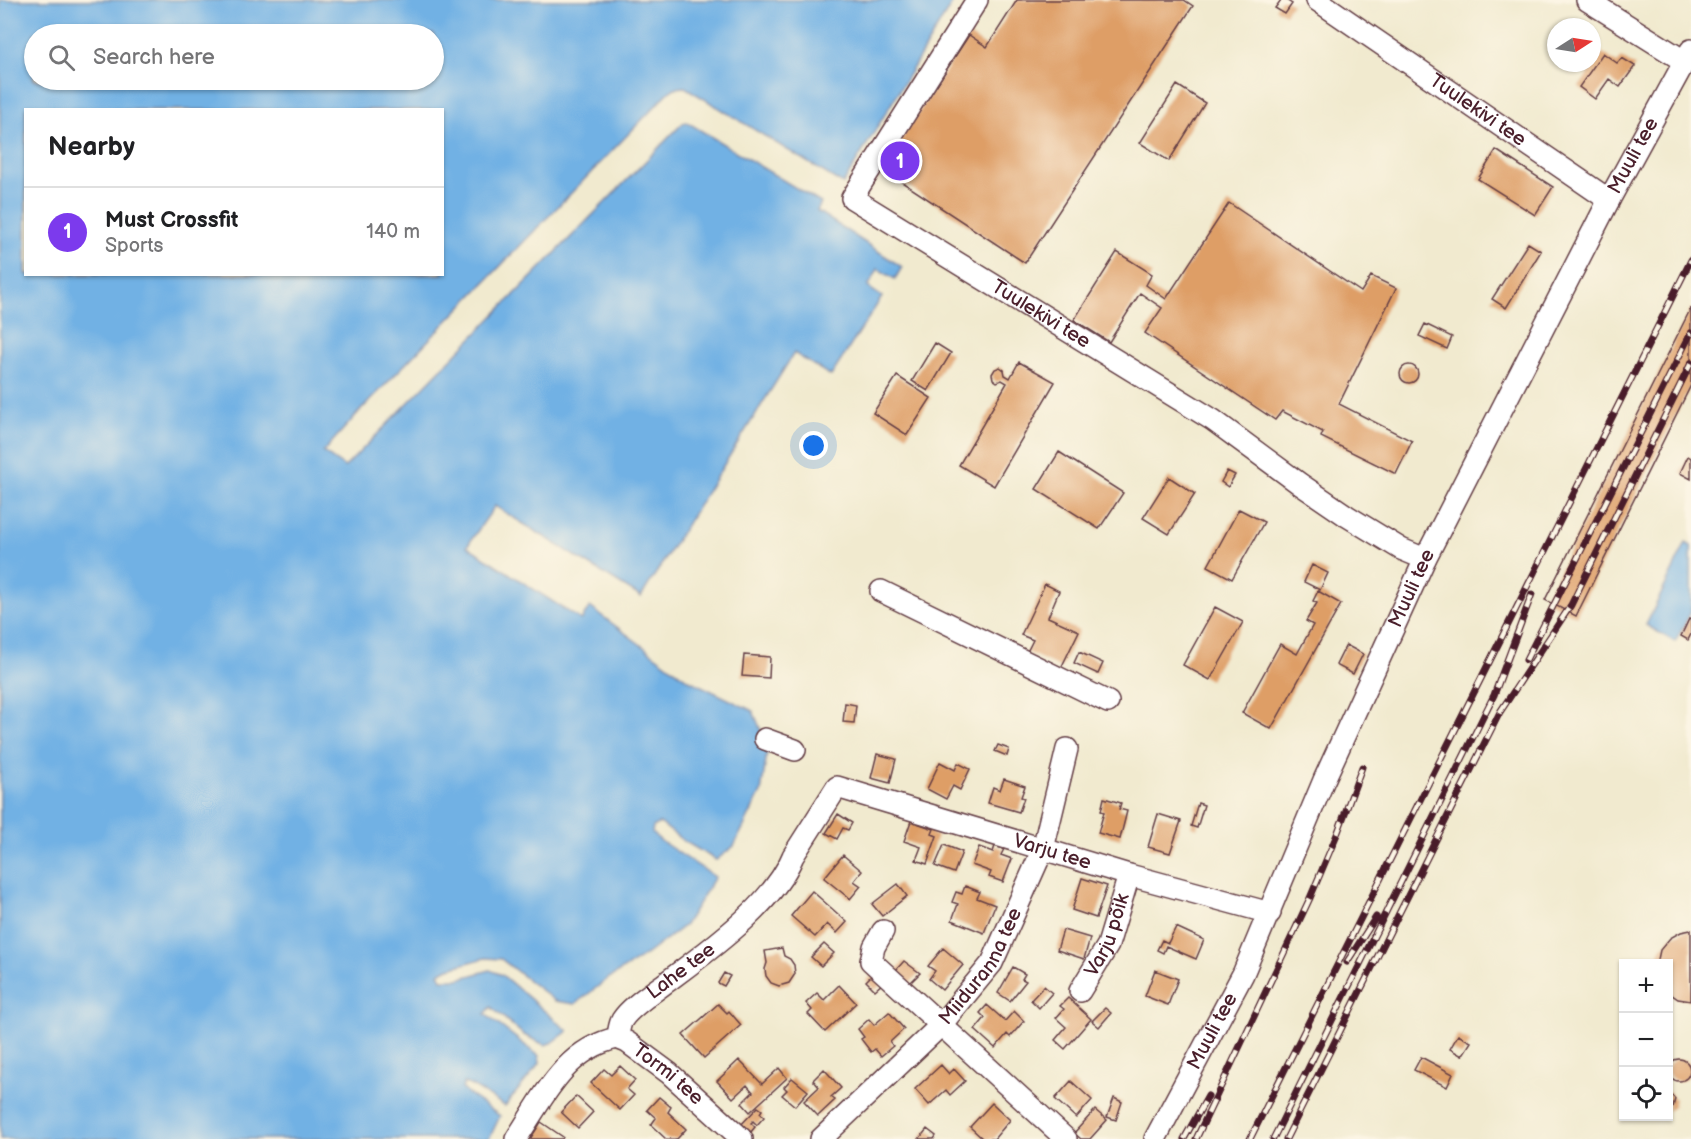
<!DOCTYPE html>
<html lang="en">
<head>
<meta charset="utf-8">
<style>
  body { margin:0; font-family:"Balsamiq Sans",sans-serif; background:#f2f2f2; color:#202124 }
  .controls { position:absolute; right:18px; bottom:18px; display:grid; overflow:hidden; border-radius:0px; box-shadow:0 2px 4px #0004 }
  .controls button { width:54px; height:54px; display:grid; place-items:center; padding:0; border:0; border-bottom:2px solid #e0e0e0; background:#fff; color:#202124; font:30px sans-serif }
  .compass { position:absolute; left:1547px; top:18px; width:54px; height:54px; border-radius:50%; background:#fff; box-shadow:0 2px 4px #0004; rotate:78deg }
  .you { position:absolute; left:814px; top:446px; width:21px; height:21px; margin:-15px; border:4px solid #fff; border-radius:50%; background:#1a73e8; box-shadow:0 0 0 9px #1a73e833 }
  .badge { display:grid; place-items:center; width:39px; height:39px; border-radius:50%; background:#7c3aed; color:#fff; font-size:20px; font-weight:700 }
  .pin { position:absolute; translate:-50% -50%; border:3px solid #fff; box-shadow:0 2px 6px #0006 }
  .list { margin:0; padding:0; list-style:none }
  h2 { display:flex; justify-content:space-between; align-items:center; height:78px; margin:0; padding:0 24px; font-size:26px }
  h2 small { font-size:20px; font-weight:400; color:#757577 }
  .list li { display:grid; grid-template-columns:39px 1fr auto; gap:18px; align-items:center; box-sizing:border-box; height:90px; padding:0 24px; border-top:2px solid #e0e0e0 }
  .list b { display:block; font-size:22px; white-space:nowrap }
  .list p { margin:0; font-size:20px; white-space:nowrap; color:#757577 }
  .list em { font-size:20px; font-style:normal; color:#757577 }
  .icon { flex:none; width:33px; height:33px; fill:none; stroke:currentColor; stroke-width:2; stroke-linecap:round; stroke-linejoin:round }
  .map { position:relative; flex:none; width:1691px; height:1139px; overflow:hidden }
  .search { position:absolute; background:#fff; box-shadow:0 2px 4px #0004; left:24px; top:24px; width:420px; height:66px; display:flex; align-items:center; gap:15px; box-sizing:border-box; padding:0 21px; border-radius:33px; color:#757577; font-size:22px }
  .panel { position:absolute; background:#fff; box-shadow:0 2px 4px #0004; left:24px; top:108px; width:420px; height:168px; border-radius:0px }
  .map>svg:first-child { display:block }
  .water { fill:#71b1e4; stroke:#5e6888; stroke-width:1.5; fill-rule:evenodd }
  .building { fill:#de9e66 }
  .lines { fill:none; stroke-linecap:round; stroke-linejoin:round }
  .minor-casing { stroke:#633d44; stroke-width:24 }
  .minor { stroke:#fff; stroke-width:21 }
  .rail-casing { stroke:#4a1f2b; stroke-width:7 }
  .rail { stroke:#fcf5e5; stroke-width:4.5; stroke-dasharray:14; stroke-linecap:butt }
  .labels { text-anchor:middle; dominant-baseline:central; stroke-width:4.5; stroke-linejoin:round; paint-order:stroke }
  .street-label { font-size:20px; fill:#4a1f2b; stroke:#fcf5e5 }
</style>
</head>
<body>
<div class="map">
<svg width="1691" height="1139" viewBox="0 0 1691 1139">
  <rect width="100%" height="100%" fill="#fcf5e5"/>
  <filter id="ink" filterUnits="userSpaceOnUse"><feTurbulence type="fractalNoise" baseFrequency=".0167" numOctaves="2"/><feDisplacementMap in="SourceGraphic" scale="12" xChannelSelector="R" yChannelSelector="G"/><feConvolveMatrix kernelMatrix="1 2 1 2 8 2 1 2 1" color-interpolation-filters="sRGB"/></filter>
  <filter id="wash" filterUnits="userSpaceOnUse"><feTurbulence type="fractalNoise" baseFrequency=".008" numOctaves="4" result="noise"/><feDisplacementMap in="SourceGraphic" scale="24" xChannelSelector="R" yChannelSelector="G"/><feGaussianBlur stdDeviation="1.35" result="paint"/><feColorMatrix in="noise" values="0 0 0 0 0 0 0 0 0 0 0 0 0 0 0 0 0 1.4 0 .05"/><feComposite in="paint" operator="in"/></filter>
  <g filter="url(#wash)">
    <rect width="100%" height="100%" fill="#f1eacf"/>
    <path class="water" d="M0 0H954L843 184 685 87 675 88 669 92 358 413 323 452 345 467 683 123 687 122 821 203 817 211 902 267 895 279 878 269 868 287 882 297 831 376 794 353 641 597 495 506 467 546 581 620 590 607 687 679 753 711 768 747 761 792 734 846 716 860 682 840 660 823 653 827 652 833 661 841 715 877 685 925 647 954 609 978 575 1004 555 1001 501 959 485 958 449 968 439 973 442 979H458L490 970 502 975 568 1031 553 1042 545 1045 524 1035 491 1007 485 1014 539 1056 540 1063 505 1106C496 1101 472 1084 464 1083L462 1088 467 1093 500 1116 489 1139H0ZM34 34H434V80H34ZM26 110H442V274H26Z
      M1686 543 1691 546V612L1675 642 1646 625Z"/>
    <g id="blocks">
      <path class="building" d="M1017 0H1184L1193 6 1025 263 882 169 969 35 987 47Z
        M1281 0H1286L1292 4 1285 14 1275 8Z
        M1603 53 1617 63 1622 58 1635 66 1620 87 1609 79 1595 99 1579 87Z
        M1177 85 1205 103 1169 161 1140 143Z
        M1496 150 1553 187 1535 215 1478 179Z
        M1229 203 1361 292 1371 276 1396 288 1339 404 1412 441 1396 474 1321 437 1323 432 1282 411 1275 420 1145 333 1162 308 1140 293 1109 342 1074 320 1117 252 1152 274 1146 285 1166 299Z
        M1528 243 1541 251 1506 308 1492 299Z
        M1691 308V385L1576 616 1545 600Z
        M1425 324 1452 337 1447 349 1419 336Z
        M935 343 951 353 928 391 912 381Z
        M1019 362 1055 382 994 486 959 465 1007 383 1002 380 997 382 993 379 992 374 995 369 1000 367 1004 370 1005 375 1010 378Z
        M1400 374a9 9 0 1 1 18 0a9 9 0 1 1-18 0Z
        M897 376 931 398 907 435 873 413Z
        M1059 452 1123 493 1099 529 1036 489Z
        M1688 456 1691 458V479L1680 473Z
        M1227 471 1235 475 1228 487 1221 482Z
        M1169 477 1195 494 1169 534 1143 518Z
        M1239 509 1264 522 1232 579 1208 566Z
        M1312 565 1328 573 1320 590 1304 582Z
        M1045 584 1059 591 1048 617 1079 631 1061 668 1027 652 1033 640 1021 635Z
        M1318 591 1341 604 1271 729 1242 713 1280 644 1297 654 1313 625 1306 621 1317 603 1313 601Z
        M1215 607 1243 622 1210 680 1183 665Z
        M1689 619 1691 620V634L1688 640 1681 636Z
        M1346 645 1363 654 1353 674 1336 665Z
        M1079 652 1103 663 1098 674 1074 663Z
        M744 655 770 657 769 678 742 676Z
        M845 703 856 705 854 723 843 722Z
        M998 745 1009 749 1007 756 995 751Z
        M877 754 896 759 890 783 871 778Z
        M940 762 955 770 958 763 970 769 960 790 953 786 946 799 927 789Z
        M1004 779 1025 786 1021 797 1024 798 1019 812 988 803 993 787 1000 790Z
        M1104 798 1121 803 1119 809 1127 811 1120 839 1098 833 1104 812 1101 811Z
        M1198 803 1204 805 1197 828 1191 826Z
        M838 814 852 823 848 830 843 828 837 839 826 833Z
        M1158 814 1181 821 1170 853 1148 847Z
        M911 821 934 829 932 834 937 836 927 864 916 860 921 847 904 841Z
        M944 845 962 852 954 873 935 866Z
        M995 846 1004 849 1001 855 1012 859 1003 882 989 877 991 872 972 865 979 847 993 852Z
        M843 855 862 871 854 881 861 886 850 899 824 878Z
        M1082 878 1107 886 1096 918 1072 910Z
        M898 884 907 896 882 916 872 904Z
        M965 886 980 892 977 898 995 905 984 933 952 920 958 904 952 902 956 892 962 894Z
        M812 891 847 922 837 933 827 924 815 937 791 916Z
        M1176 927 1204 940 1196 959 1166 946 1163 953 1157 950 1162 940 1168 943Z
        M1063 930 1090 938 1084 959 1057 950Z
        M1691 930V1001L1678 999 1668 992V964H1657L1660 950 1670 938 1681 932Z
        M824 944 834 953 821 966 811 957Z
        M782 948 784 956 790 959 794 965 795 974 789 983 779 986 771 983 766 976 765 969 767 963 765 951Z
        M943 948 963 965 942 990 929 979 935 971 928 966Z
        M904 961 920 973 910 983 896 970Z
        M1013 967 1025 974 1022 979 1026 981 1010 1001 998 993Z
        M1155 970 1178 979 1168 1005 1145 996Z
        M724 973 730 976 724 986 718 983Z
        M873 974 883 983 875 990 866 981Z
        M839 985 856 1003 825 1032 808 1014 812 1010 806 1003 817 993 824 1000Z
        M1044 986 1052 993 1039 1008 1031 1000Z
        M1068 998 1091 1019 1065 1049 1055 1040 1066 1027 1056 1018 1064 1009 1060 1006Z
        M718 1004 727 1013 729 1011 741 1025 704 1058 683 1035Z
        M987 1005 1005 1021 1014 1011 1024 1021 1010 1037 1007 1034 995 1048 975 1030 985 1018 980 1013Z
        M1105 1008 1111 1013 1099 1027 1092 1021Z
        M889 1012 904 1029 890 1042 893 1046 881 1056 875 1049 871 1052 861 1039 864 1037 858 1029 869 1019 874 1025Z
        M1458 1035 1471 1042 1462 1056 1450 1049Z
        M1421 1057 1453 1074 1447 1087 1414 1070Z
        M1668 1070a11 11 0 1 1 22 0a11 11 0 1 1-22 0Z
        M739 1060 762 1084 779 1068 787 1078 750 1112 742 1103 753 1092 747 1085 733 1098 717 1081Z
        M941 1065 949 1074 954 1069 965 1081 950 1095 946 1090 929 1105 915 1089Z
        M620 1066 635 1080 627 1089 634 1095 620 1110 591 1083 604 1069 611 1075Z
        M824 1069 841 1088 831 1097 835 1100 818 1116 804 1101 819 1087 813 1080Z
        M792 1078 808 1091 795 1106 782 1095 787 1090 784 1087Z
        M1071 1081 1092 1100 1076 1118 1055 1099Z
        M1668 1091 1675 1099 1673 1107 1668 1111Z
        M576 1096 593 1112 578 1128 561 1112Z
        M659 1097 671 1107 668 1112 686 1129 677 1139H666L651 1125 656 1118 647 1110Z
        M1114 1098 1122 1102 1116 1120 1107 1117Z
        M992 1103 1010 1120 994 1139H983L970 1127Z
        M758 1107 762 1110 760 1113 764 1117 757 1125 753 1121 751 1123 755 1127 750 1133 738 1128Z
        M1095 1110 1107 1120 1090 1139H1081L1074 1133Z
        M541 1122 563 1137 562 1139H530Z
        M927 1129 936 1136 934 1139H919Z"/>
    </g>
  </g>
  <g filter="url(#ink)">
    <use href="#blocks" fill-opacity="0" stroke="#633d44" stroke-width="1.5"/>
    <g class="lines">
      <g class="minor-casing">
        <g id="minor">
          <path id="s1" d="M977 0 852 198 1213 420 1300 484 1347 516 1401 549 1425 559"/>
          <path id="s2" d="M1317 0 1609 200"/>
          <path d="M1587 0 1684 61"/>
          <path d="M881 591 1108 702"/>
          <path d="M765 739 795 750"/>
          <path d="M883 931 874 947 871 961 1066 1139"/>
          <path id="s3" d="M1080 991 1108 945 1129 875"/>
          <path id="s4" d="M617 1038 627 1042 669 1073 742 1139"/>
          <path id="s5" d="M516 1139C543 1098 565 1049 617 1038 619 1033 619 1025 622 1020 630 1007 655 991 668 981 709 950 774 904 793 856L837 787 1129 875 1270 913"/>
          <path id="s6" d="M821 1139 940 1026 992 963 1043 849 1067 749"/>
          <path id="s7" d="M1155 1139 1243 974 1324 780 1425 559 1609 200 1691 50"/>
        </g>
      </g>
      <use href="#minor" class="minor"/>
      <g class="rail-casing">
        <path id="rail" d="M1526 660 1691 333
          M1347 962 1376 917
          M1184 1139 1208 1096
          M1196 1139 1310 898 1338 832 1362 767
          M1250 1139 1691 260
          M1273 1139 1494 695 1532 594
          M1286 1139 1500 712 1571 605 1691 363"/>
      </g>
      <use href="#rail" class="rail"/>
    </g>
  </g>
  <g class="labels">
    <g class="street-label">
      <text stroke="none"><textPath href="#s2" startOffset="195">Tuulekivi tee</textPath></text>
      <text stroke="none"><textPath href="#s7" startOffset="1094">Muuli tee</textPath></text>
      <text stroke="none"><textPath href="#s1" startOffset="456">Tuulekivi tee</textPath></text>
      <text stroke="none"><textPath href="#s7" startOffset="608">Muuli tee</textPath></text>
      <text stroke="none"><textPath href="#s5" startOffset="712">Varju tee</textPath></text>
      <text stroke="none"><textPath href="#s3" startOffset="63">Varju põik</textPath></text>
      <text stroke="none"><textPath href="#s6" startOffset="237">Miiduranna tee</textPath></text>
      <text stroke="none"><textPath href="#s5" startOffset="243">Lahe tee</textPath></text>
      <text stroke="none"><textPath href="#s7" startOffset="122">Muuli tee</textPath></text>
      <text stroke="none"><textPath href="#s4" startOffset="63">Tormi tee</textPath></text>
    </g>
  </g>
</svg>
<div class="controls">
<button>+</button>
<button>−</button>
<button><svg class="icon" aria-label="locate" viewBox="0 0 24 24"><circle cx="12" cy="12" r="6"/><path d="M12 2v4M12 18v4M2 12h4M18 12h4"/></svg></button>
</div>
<svg class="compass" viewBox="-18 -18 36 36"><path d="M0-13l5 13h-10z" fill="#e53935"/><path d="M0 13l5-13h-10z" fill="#757577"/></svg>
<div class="you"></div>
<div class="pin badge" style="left:900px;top:161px">1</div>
<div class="search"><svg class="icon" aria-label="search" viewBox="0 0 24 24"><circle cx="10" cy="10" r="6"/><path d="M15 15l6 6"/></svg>Search here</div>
<section class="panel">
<h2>Nearby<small></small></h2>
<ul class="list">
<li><span class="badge">1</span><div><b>Must Crossfit</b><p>Sports</p></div><em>140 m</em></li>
</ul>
</section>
</div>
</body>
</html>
